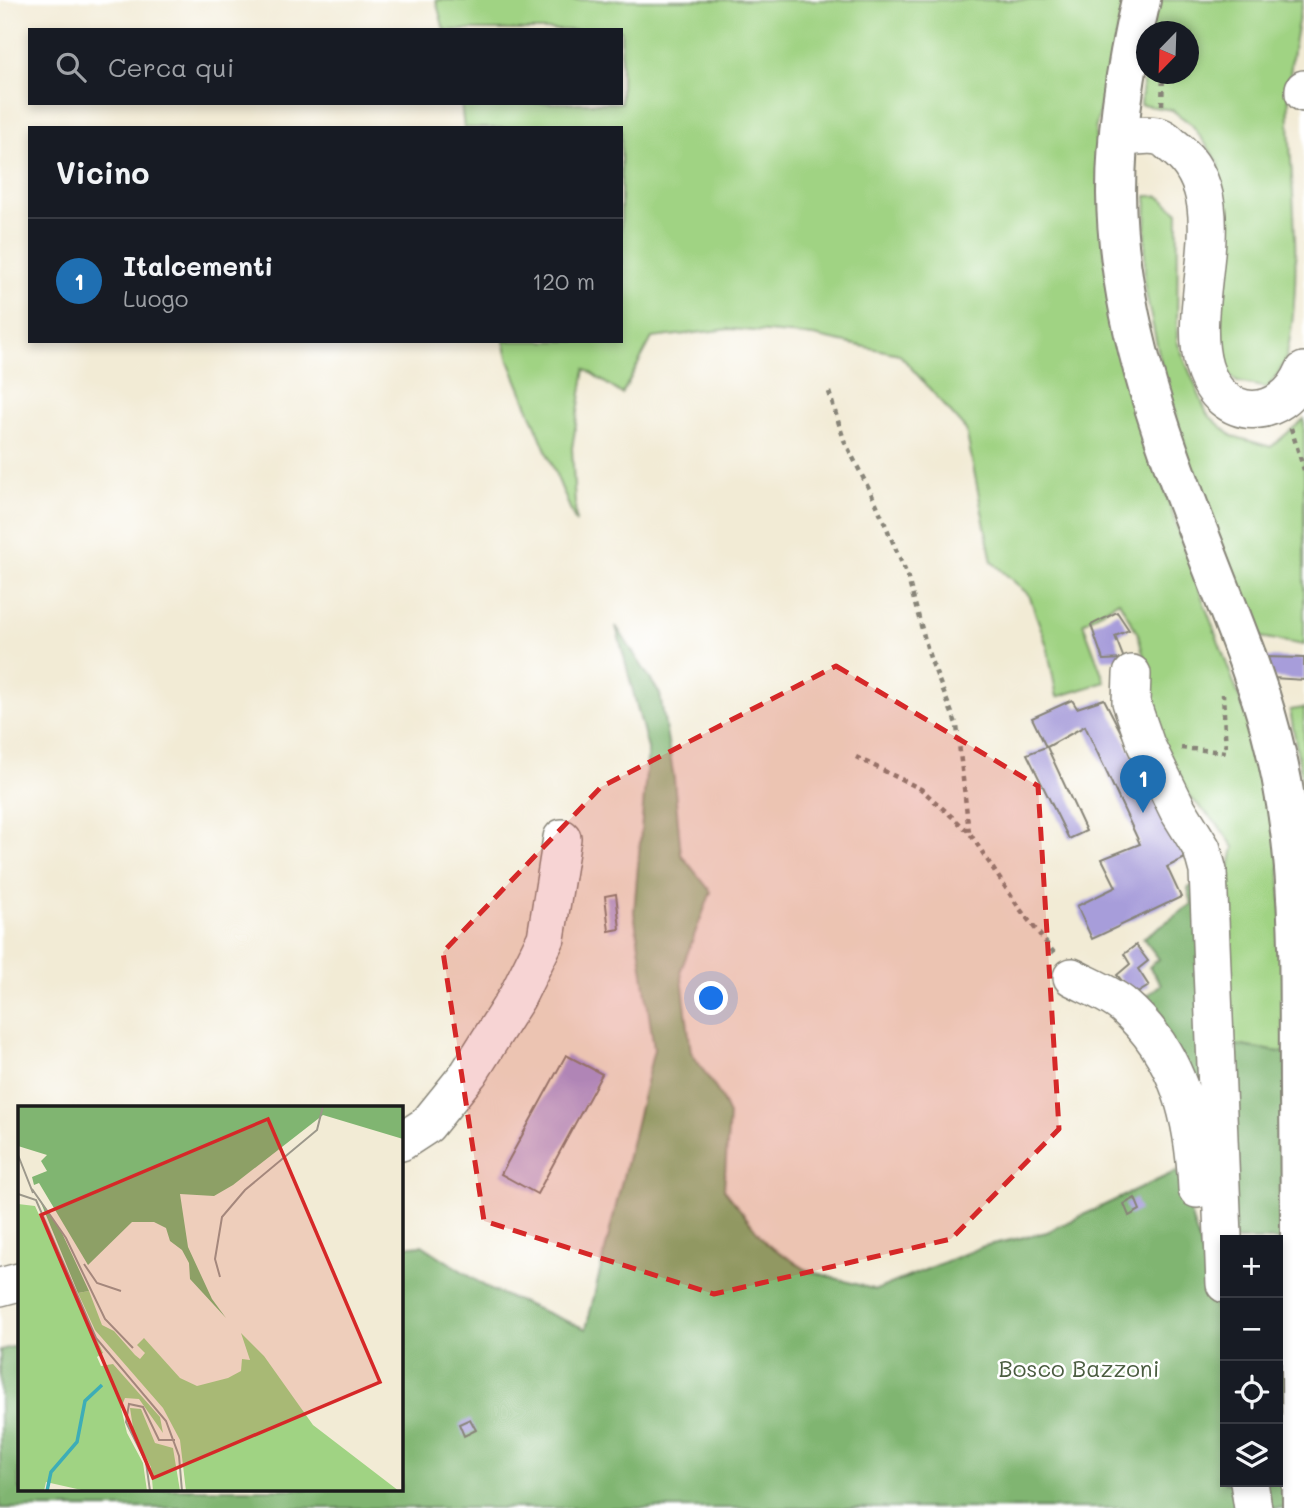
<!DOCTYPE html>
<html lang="it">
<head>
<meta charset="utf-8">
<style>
  body { margin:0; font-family:Mali,sans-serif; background:#242831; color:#f1f3f6 }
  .controls { position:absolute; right:21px; bottom:21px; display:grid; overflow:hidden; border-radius:0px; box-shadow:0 4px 10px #0003 }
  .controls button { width:63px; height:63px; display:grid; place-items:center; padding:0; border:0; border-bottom:2px solid #363941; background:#171b24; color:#f1f3f6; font:35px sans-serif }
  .compass { position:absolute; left:1136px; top:21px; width:63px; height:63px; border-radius:50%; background:#171b24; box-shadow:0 4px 10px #0003; rotate:203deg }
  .you { position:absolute; left:712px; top:999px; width:24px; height:24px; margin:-18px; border:5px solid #fff; border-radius:50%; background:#1a73e8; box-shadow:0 0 0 10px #1a73e833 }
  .badge { display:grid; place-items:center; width:46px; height:46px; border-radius:50%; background:#1f6fb2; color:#fff; font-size:23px; font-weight:700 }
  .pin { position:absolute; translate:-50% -58px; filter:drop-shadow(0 2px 4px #0008) }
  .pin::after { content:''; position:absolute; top:37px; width:24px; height:21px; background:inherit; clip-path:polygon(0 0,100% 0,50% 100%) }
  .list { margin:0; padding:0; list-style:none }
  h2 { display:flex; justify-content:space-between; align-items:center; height:91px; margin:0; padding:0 28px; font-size:30px }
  h2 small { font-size:23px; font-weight:400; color:#9ea1a6 }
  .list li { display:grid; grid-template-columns:46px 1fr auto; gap:21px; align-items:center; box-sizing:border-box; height:126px; padding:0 28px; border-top:2px solid #363941 }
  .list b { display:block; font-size:26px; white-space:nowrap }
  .list p { margin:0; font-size:23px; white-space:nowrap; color:#9ea1a6 }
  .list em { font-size:23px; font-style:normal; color:#9ea1a6 }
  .icon { flex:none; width:38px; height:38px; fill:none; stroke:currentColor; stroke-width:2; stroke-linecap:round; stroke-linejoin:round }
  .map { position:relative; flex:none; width:1304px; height:1508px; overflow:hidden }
  .search { position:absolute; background:#171b24; box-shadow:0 4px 10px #0003; left:28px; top:28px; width:595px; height:77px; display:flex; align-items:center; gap:18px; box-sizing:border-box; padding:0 24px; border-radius:0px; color:#9ea1a6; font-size:26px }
  .panel { position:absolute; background:#171b24; box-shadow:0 4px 10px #0003; left:28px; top:126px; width:595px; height:217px; border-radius:0px }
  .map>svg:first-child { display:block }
  .green { fill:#a0d383; stroke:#5e7850; stroke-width:2 }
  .forest { fill:#80b571; stroke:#4e6846; stroke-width:2 }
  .building { fill:#a79dda }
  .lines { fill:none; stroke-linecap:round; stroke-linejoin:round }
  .minor-casing { stroke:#878478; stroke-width:40 }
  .major-casing { stroke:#878478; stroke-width:42 }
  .path { stroke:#878478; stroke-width:4.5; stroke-dasharray:5 5; stroke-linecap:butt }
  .minor { stroke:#fff; stroke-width:37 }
  .major { stroke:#fff; stroke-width:38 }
  .major-bridge-casing { stroke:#878478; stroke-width:42; stroke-linecap:butt }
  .major-bridge { stroke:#fff; stroke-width:38 }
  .marked { fill:#d62828; fill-opacity:0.2; stroke:#d62828; stroke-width:5; stroke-dasharray:14 9; stroke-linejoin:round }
  .labels { text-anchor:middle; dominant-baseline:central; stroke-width:5; stroke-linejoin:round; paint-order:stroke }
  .park-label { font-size:23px; fill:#4a5c40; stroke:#fff }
  .inset-river { fill:none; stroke:#3dadb7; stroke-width:3.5 }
  .inset-road { fill:none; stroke:#9c988b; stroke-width:2 }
  .view { fill:#d62828; fill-opacity:0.15; stroke:#d62828; stroke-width:3.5 }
  .inset-edge { fill:none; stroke:#1c1c1c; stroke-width:3.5 }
</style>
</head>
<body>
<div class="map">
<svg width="1304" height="1508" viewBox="0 0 1304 1508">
  <rect width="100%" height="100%" fill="#fff"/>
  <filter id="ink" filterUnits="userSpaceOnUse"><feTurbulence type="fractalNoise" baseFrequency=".0143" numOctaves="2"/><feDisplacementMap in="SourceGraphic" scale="14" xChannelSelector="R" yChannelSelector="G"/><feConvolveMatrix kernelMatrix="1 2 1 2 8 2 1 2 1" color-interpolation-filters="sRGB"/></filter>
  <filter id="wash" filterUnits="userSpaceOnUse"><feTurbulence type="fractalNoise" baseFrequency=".00686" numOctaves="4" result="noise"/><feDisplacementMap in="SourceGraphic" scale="28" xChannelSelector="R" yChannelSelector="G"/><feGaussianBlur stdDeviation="1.57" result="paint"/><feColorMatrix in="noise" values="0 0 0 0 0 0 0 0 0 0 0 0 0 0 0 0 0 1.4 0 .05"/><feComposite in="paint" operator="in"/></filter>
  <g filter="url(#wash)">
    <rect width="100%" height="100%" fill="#f2ebd5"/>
    <path class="green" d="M436 0H1125L1095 130 1110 320 1183 546 1248 721 1279 841 1287 1053 1228 1044 1229 872 1234 847 1218 825 1187 794 1144 704 1148 673 1138 634 1119 601 1083 623 1105 682 1057 697 1047 646 1029 595 992 562 966 430 899 354 813 336 730 329 652 338 622 394 585 369 572 448 576 523 509 361 504 341H621V128H464L461 103H621V30H444Z
      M1158 0H1303C1293 41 1287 80 1289 122 1292 201 1304 285 1285 362 1281 371 1273 380 1267 388L1237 382 1216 362 1224 225 1219 163 1192 125 1172 110 1141 105 1146 41V74H1188V32L1148 31Z
      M1147 196H1159L1178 212 1177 341 1207 414 1232 436 1271 447 1304 419V645L1260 637 1204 507 1164 378 1144 284Z
      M1304 708V792L1290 710Z"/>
    <path class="forest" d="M616 626 660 694 674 779 681 854 711 892 681 970 691 1052 720 1095 729 1115 724 1189 767 1244 807 1270 876 1290 984 1246 1047 1232 1177 1171 1212 1283 1225 1382V1482H1240L1244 1508H0V1350L19 1345V1489H401V1247L422 1245 491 1290 586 1329 654 1049 634 912 648 749Z
      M1197 883 1211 1208 1142 1000 1161 984 1149 967 1159 959 1143 938 1192 904 1188 888Z
      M1228 1044 1287 1053 1286 1508H1259L1256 1482H1278V1240H1232Z"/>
    <g id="blocks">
      <path class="building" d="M1117 612 1129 630 1115 636 1124 659 1103 660 1091 625Z
        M1264 657 1304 658V680L1273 678Z
        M1104 699 1185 858 1167 867 1181 897 1092 939 1077 906 1116 887 1102 859 1140 844 1085 726 1047 747 1086 831 1069 839 1027 754 1046 747 1032 718 1072 700 1077 708Z
        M616 894 620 929 609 931 605 896Z
        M1136 945 1148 961 1138 969 1149 986 1134 995 1117 975 1130 964 1124 954Z
        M566 1055 602 1074 537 1194 501 1174Z
        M1135 1198 1140 1210 1129 1216 1124 1204Z
        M470 1419 476 1430 464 1436 459 1424Z"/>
    </g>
  </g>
  <g filter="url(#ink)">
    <use href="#blocks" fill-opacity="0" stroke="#878478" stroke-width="2"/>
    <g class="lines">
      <g class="minor-casing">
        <path id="minor" d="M1304 89V93
          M1118 138C1130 137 1150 133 1161 137 1165 138 1170 144 1174 147 1240 199 1184 298 1204 367 1221 423 1282 423 1304 371
          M1132 674 1131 702 1146 745 1178 810 1202 849 1208 871 1225 1284
          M1072 977C1089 986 1110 994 1124 1006 1179 1054 1194 1119 1197 1189
          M401 1142 427 1125 469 1073 517 997 546 938 562 838
          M0 1287 19 1282
          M1249 1482 1253 1508"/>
      </g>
      <g class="major-casing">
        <path id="major" d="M1141 0C1126 64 1116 128 1116 194 1118 355 1191 507 1246 655
          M1260 695C1304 831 1298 948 1299 1089 1301 1228 1301 1368 1302 1508"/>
      </g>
      <path class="path" d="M1162 105 1163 74
        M829 392 844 440 876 503 907 575 930 658 957 726 969 832
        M1291 428 1304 470
        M1181 748 1226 752 1223 694
        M856 757 921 789 969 832 1019 908 1055 954"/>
      <use href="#minor" class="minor"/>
      <use href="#major" class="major"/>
      <g class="major-bridge-casing">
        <path id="major-bridge" d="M1246 655 1260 695"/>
      </g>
      <use href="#major-bridge" class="major-bridge"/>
    </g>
  </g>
  <path class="marked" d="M836 666 1038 786 1059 1129 951 1239 714 1294 484 1221 443 952 601 787Z"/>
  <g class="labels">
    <g class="park-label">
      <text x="1079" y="1368">Bosco Bazzoni</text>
    </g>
  </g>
  <g transform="translate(18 1106)">
    <rect width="385" height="385" fill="#f2ebd5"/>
    <path d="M0 98 17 100 85 247 79 251 83 260 95 258 142 311 145 327 121 293 107 292 103 302 109 327 125 357 129 385H68L28 376 26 385H0ZM71 185 84 219 96 225 117 249 122 253 127 247 119 239 126 232 162 272 179 280 210 272 223 265 224 253 232 254 223 227 246 250 295 319 381 385H168L162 334 145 302 77 224 60 187ZM112 302 123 303 137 337 155 342 162 385H135L133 361 116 328Z" fill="#a0d383"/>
    <path d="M0 0H385V33L305 9 215 79 196 90 162 88 170 141 194 193 208 212 172 173 171 157 164 144 152 135 148 122 136 116H114L70 159 21 77 16 79 14 71 29 65 23 55 29 49 0 40ZM21 92 44 127 71 185 60 187Z" fill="#80b571"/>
    <path class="inset-river" d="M29 385 33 366 59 336 67 295 84 279"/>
    <path class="inset-road" d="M0 49 15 87M14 83 48 132 87 213 115 242M0 88 18 94 78 232 148 315 161 350 164 385M66 158 79 177 103 185M202 171 197 153 204 111 227 84 299 24 305 0M132 385 128 356 108 316 111 298 125 301 141 334H157"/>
    <path class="view" d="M250 13 362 276 135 372 23 109Z"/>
    <rect width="385" height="385" class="inset-edge"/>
  </g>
</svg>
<div class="controls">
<button>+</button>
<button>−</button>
<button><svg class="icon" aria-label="locate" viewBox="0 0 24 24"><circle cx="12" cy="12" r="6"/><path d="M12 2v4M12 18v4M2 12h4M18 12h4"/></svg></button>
<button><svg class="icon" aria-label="layers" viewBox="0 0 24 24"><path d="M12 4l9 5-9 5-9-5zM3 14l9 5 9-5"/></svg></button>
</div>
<svg class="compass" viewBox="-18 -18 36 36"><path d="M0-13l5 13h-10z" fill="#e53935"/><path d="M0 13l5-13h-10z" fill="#9ea1a6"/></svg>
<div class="you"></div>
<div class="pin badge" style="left:1143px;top:813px">1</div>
<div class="search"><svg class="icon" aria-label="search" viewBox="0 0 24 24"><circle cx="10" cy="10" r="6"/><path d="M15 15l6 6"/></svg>Cerca qui</div>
<section class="panel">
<h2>Vicino<small></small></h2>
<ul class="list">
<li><span class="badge">1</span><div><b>Italcementi</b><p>Luogo</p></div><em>120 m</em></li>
</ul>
</section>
</div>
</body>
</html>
